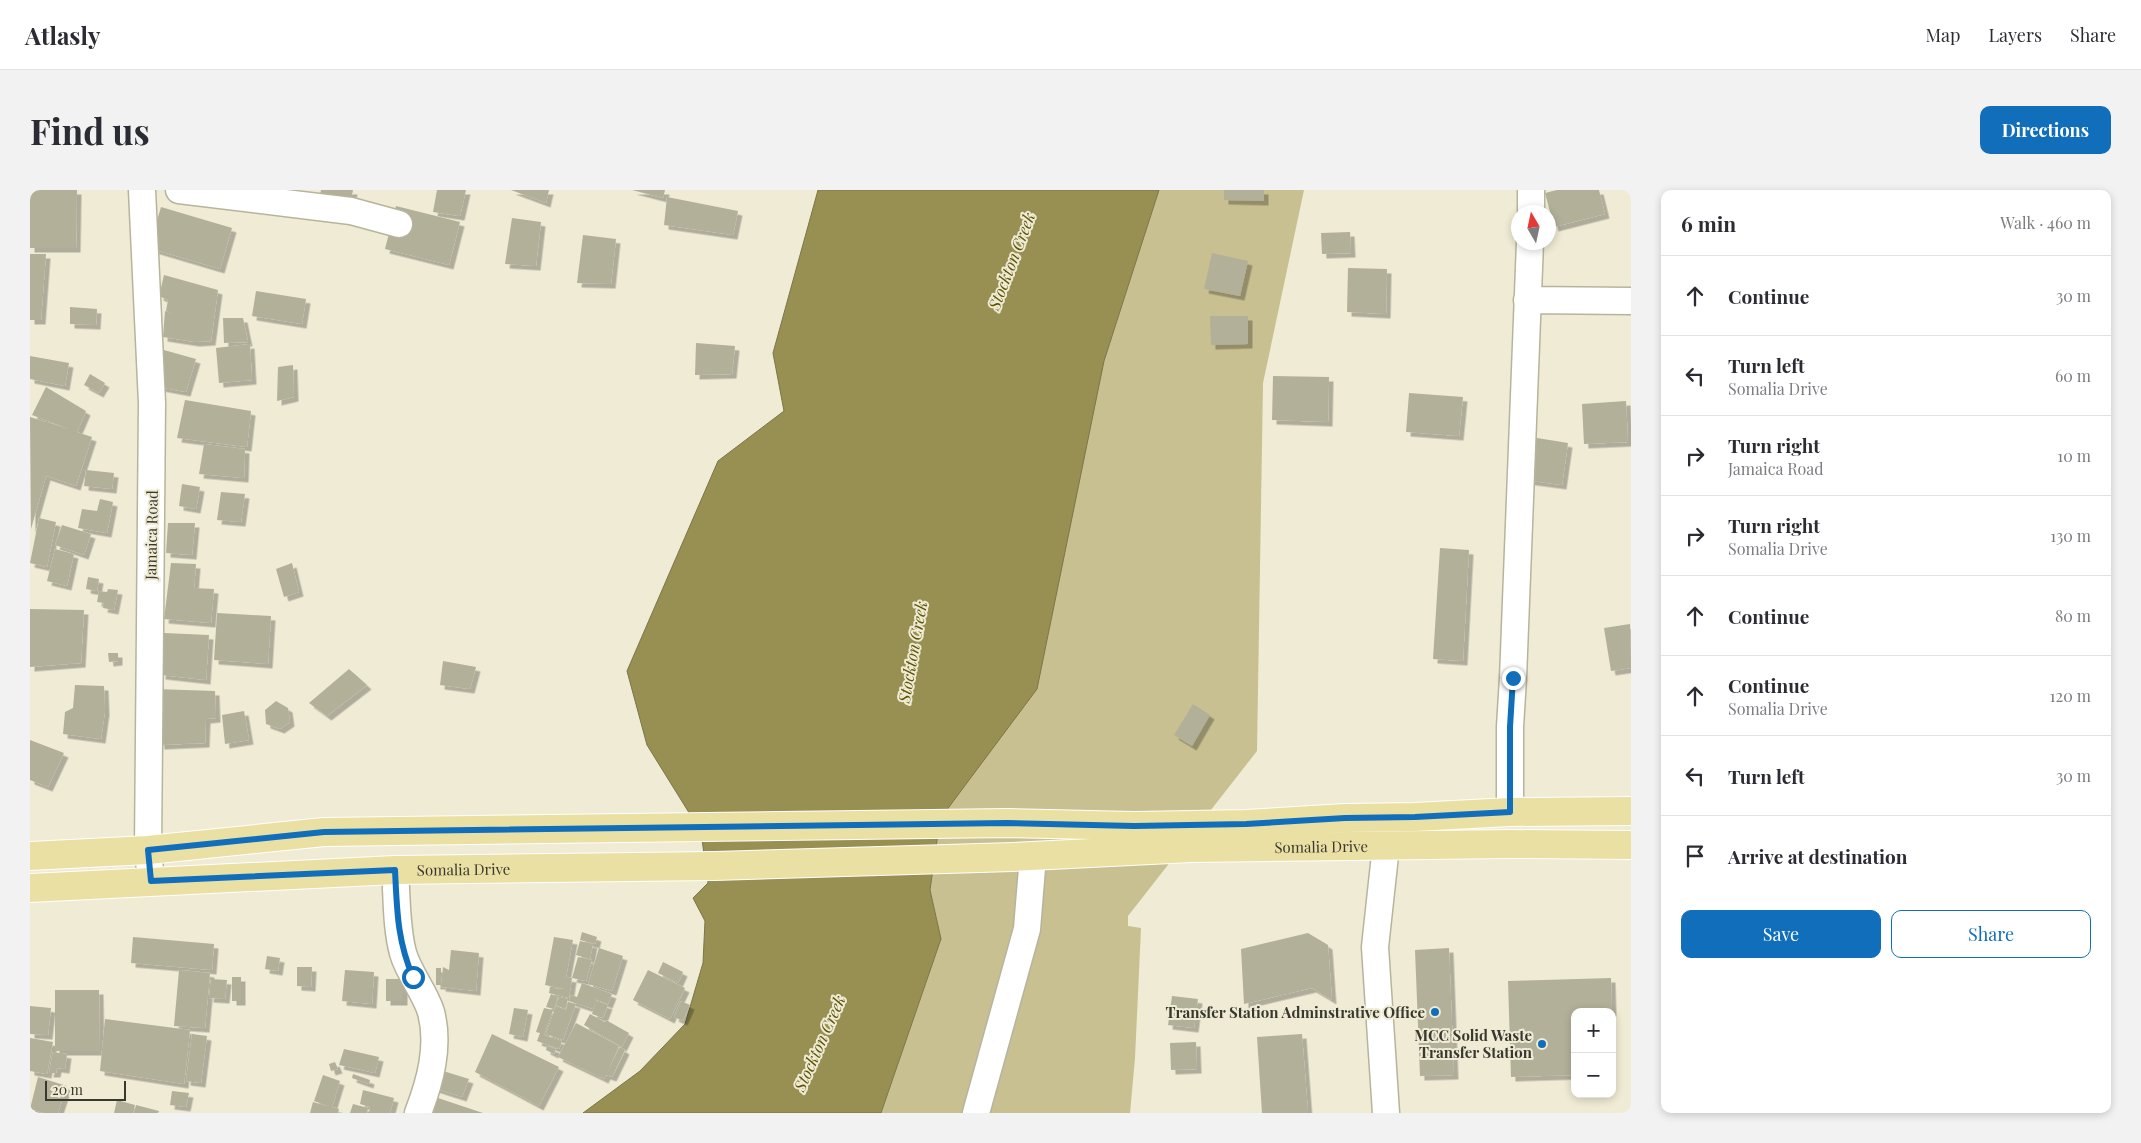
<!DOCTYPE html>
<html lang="en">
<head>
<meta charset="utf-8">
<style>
  body { margin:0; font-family:"Playfair Display",serif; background:#f2f2f3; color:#2b2b33 }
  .controls { position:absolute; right:15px; bottom:15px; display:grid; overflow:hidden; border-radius:10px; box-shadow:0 2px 8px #0003 }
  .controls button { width:45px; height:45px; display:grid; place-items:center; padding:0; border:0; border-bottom:1px solid #e1e1e2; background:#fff; color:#2b2b33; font:25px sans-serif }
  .compass { position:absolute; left:1481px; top:15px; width:45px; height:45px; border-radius:50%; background:#fff; box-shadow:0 2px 8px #0003; rotate:351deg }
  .scale { position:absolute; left:15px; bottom:12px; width:81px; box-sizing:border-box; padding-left:5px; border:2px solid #39382f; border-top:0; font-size:14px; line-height:18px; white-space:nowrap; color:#39382f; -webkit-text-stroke:4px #efebd4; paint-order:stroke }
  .stop { position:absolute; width:15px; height:15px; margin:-11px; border:4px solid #106ebb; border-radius:50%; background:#fff }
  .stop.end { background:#106ebb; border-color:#fff; box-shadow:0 1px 5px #0008 }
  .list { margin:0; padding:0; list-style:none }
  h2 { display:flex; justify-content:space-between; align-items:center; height:65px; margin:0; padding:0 20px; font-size:21px }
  h2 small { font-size:16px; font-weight:400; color:#7c7c81 }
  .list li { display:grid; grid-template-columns:32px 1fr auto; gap:15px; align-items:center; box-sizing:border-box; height:80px; padding:0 20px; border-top:1px solid #e1e1e2 }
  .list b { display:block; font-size:19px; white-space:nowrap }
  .list p { margin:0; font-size:16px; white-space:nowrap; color:#7c7c81 }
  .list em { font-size:16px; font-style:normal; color:#7c7c81 }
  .actions { display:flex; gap:10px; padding:15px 20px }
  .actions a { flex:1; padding:11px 0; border:1px solid #106ebb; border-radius:10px; text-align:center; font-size:18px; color:#106ebb }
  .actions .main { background:#106ebb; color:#fff }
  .icon { flex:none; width:28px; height:28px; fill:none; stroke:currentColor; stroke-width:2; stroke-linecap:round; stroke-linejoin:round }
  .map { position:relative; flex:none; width:1601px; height:923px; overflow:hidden; border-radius:10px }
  header { display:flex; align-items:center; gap:30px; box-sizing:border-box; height:70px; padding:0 25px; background:#fff; border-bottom:1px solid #e1e1e2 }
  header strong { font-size:24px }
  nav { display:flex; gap:28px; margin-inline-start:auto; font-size:18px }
  .intro { display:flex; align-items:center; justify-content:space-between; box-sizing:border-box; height:120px; padding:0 30px }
  h1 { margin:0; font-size:35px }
  .button { padding:12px 22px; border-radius:10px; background:#106ebb; color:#fff; font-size:18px; font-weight:700 }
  main { display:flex; gap:30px; padding:0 30px }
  aside { flex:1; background:#fff; border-radius:10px; box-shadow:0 2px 8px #0003 }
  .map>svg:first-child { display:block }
  .green { fill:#c8c090 }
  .water { fill:#988f53; stroke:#7c7548 }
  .building { fill:#b3b09a; filter:url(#shadow) }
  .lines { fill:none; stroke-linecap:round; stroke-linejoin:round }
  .minor-casing { stroke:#b7b49e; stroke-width:29 }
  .major-casing { stroke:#fff; stroke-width:30 }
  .minor { stroke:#fff; stroke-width:26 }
  .major { stroke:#ebe0a3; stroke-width:28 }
  .route { stroke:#106ebb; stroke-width:6 }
  .poi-dot { fill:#106ebb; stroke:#efebd4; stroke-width:2 }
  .labels { text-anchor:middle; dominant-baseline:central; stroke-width:4; stroke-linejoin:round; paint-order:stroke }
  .street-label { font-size:15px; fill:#39382f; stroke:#efebd4 }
  .poi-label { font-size:15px; font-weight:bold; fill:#39382f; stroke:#efebd4; text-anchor:end }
  .water-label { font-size:16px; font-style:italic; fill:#5d5204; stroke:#efebd4 }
</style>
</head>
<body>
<header>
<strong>Atlasly</strong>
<nav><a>Map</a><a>Layers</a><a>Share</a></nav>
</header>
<div class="intro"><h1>Find us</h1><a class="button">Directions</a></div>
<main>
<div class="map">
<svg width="1601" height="923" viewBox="0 0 1601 923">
  <defs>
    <filter id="shadow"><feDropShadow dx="4.5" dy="4.5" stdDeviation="0" flood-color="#0004"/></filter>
  </defs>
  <rect width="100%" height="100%" fill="#efebd4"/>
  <path class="green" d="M1129 0H1274L1233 193 1227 561 1098 726V736L1111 738 1105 868 1100 923H851L911 750 900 700 910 629 1074 171Z"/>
  <path class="water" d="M788 0H1129L1074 171 1007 499 910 629 900 700 911 749 851 923H553L610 881 655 834 673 773 675 731 663 708 678 693 671 642 617 555 597 481 688 271 754 221 743 163Z"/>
  <path class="building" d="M0 0H47L46 58H0Z
    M291 0H323L319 20 288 14Z
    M407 0H436L430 26 403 22Z
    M481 0H519L516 13Z
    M602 0H635L633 8Z
    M1194 0H1234V11L1194 10Z
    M1527 0H1569L1575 24 1524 37 1515 3Z
    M637 7 708 21 703 45 634 35Z
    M366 16 430 32 419 75 355 59Z
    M131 17 202 38 190 79 119 58Z
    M482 28 511 32 506 76 475 74Z
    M1320 42 1321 63 1292 64 1291 43Z
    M553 45 586 49 581 94 547 93Z
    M1182 63 1218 71 1210 106 1174 99Z
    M0 64H16L11 130H0Z
    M1318 78 1357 79 1356 124 1317 122Z
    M134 85 188 100 181 151 165 152 133 147 135 121 142 123 136 121 138 110 129 106Z
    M226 101 276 109 272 134 222 126Z
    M40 117 67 119 66 135 40 134Z
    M1180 126H1218V154L1181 155Z
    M193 128H213L218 152 194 153Z
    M666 153 705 156 702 184 665 185Z
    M220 154 222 190 189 193 186 158Z
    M134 160 166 169 156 202 129 197 135 180 127 179Z
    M0 166 39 173 35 196 0 189Z
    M263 175 264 207 247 211 248 177Z
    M60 184 75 193 69 203 54 195Z
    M1243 186 1299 187 1298 232 1242 230Z
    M16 197 56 221 47 242 62 247 46 296 16 286 1 339 0 227 39 239 2 225Z
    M1379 203 1433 207 1429 246 1376 242Z
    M155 210 221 221 217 257 147 248Z
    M1596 211 1598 252 1554 254 1552 214Z
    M1501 247 1538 253 1532 295 1495 290Z
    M174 254 215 259 214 288 169 284Z
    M56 280 84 283 82 299 54 296Z
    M152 294 170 297 166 319 149 316Z
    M191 302 215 304 211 332 187 330Z
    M70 309 83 312 77 343 48 338 52 319 67 321Z
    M9 328 26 332 17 377 0 373Z
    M138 333H165L162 365 136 363Z
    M32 335 61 344 54 365 25 355Z
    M1410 358 1439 360 1433 471 1403 469Z
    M25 359 44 364 37 396 17 391Z
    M141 373 166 374 164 398 184 399 181 433 134 429Z
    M262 373 269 402 254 407 246 379Z
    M58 387 69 389 67 401 56 399Z
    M78 399 88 400 84 420 73 418 74 413 67 412 69 401 77 402Z
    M0 419 54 420 51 473 0 477Z
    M187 423 241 426 238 474 184 470Z
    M1600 434 1601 478 1581 481 1574 438Z
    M134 443 179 445 176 490 131 485Z
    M78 463H88V471L79 472Z
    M413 471 446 477 440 499 410 495Z
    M319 479 337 495 297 526 279 513Z
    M45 495 74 496 75 521 71 549 33 544 35 522 43 518Z
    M125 499 185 501 186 528 176 529 175 553 130 555Z
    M246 511 258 518 260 532 250 539 236 534 235 520Z
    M1163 514 1180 525 1162 556 1144 545Z
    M214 521 219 550 195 554 192 525Z
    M0 550 34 563 18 597 0 590Z
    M552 742 567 747 565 754 550 750Z
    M1278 743 1298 755 1302 810 1282 798 1214 814 1211 759Z
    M103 747 184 754 182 780 101 773Z
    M524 747 543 750 536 787 542 788 539 808 519 803 520 798 535 799 515 795Z
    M550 751 563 754 560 769 546 765Z
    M569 758 593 766 582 801 558 794Z
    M1419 758 1424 885 1390 886 1385 760Z
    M421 760 449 763 446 801 411 797 413 777 419 780Z
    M237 766 250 768 248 781 235 779Z
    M548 767 562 770 556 791 542 788Z
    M633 772 653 782 648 793 628 783Z
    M267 777H282L281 797 267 796Z
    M406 778H411V795H406Z
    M149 780 180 783 175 838 144 836Z
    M315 780 344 782 342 814 312 811Z
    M618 780 655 798 640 829 603 810Z
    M202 787H211V811H202Z
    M1581 788 1582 822H1545V885L1481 887 1478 791Z
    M181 789 197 790 195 809 179 808Z
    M356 789H373V811H356Z
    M552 793 582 804 578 814 567 810V808L563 819 539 811 541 805 547 807Z
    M25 800H69L70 861H25Z
    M521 804 528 807 524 819 516 817Z
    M1142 806 1168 809 1164 838 1138 835Z
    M529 807 538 809 535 819 526 815Z
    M566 811 578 815 573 828 562 824Z
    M651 811 660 815 653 831 644 827Z
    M538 812 546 814 533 850 516 844 526 816 536 820Z
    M0 816 21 818 18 845 0 844Z
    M484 818 498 820 493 847 479 844Z
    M514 818 523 820 514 845 532 851 529 859 507 851 510 843 506 842Z
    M560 824 575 832 576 830 599 843 592 857 554 835Z
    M75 829 160 840 154 894 70 881Z
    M546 833 589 856 577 883 590 857 595 860 582 887 576 885 574 889 528 867Z
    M162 844 177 846 171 893 156 891Z
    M462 844 529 877 509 916 445 882Z
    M1272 844 1278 923H1232L1227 847Z
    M0 848 23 852 17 884 0 881Z
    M1166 852 1167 879 1141 880 1140 853Z
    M517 856 526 859 524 864 516 860Z
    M314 859 349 867 345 883 309 875Z
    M23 862 37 864 35 879 27 878 26 883H19Z
    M305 872 308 879 301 881 299 874Z
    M410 880 439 889 432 907 404 898Z
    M323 884 340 890 339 894 322 888Z
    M293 885 310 891 302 917 309 919 308 923H280L283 912 300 917 284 911Z
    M8 887 37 896 28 923H14L0 919Z
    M333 900 364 908 360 923H339L340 917 330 914Z
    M142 901 159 903 156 917 140 915Z
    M408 908 453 923H403Z
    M87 910 105 915 103 923H84Z
    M323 914 338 918 337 923H320Z
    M106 915 129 921 128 923H104Z"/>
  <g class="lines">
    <g class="minor-casing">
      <path id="minor" d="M112 0 122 213 118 660 121 691
        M149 0 321 21 369 34
        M1501 22V0
        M1497 110 1601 111
        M1480 622V537L1483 488 1500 52
        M365 680C367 707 366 737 373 763 379 784 395 802 401 822 410 856 400 892 388 923
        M946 923 997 739 1003 666
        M1356 923 1345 757 1356 656"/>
    </g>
    <g class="major-casing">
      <g id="major">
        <path d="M0 666 118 660 294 642 977 633 1104 636 1216 634 1315 628 1385 627 1480 622 1601 621"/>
        <path id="s1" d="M0 698 365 680 685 676 983 667 1161 658 1481 654 1601 655"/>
      </g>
    </g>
    <use href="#minor" class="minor"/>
    <use href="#major" class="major"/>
  </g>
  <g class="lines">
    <path class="route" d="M383 787C367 750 367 719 365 680L121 691 118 660 294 642 977 633 1104 636 1216 634 1315 628 1385 627 1480 622V537L1483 488"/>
  </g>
  <g class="poi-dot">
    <circle cx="1405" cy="822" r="5"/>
    <circle cx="1512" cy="854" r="5"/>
  </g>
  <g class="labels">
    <g class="street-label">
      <text transform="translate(121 345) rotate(-89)">Jamaica Road</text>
      <text stroke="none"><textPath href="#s1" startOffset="1292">Somalia Drive</textPath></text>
      <text stroke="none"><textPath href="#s1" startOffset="434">Somalia Drive</textPath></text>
    </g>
    <g class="poi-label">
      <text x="1395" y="822">Transfer Station Adminstrative Office</text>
      <text x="1502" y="845">MCC Solid Waste<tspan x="1502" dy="17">Transfer Station</tspan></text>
    </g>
    <g class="water-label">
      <text transform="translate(981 71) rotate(-69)">Stockton Creek</text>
      <text transform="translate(882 462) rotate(-80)">Stockton Creek</text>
      <text transform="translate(789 853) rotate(-66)">Stockton Creek</text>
    </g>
  </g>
</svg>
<div class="controls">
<button>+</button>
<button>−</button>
</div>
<svg class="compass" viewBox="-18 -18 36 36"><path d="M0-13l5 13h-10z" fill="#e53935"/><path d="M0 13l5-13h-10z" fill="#7c7c81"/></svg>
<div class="scale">20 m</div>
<div class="stop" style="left:383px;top:787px"></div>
<div class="stop end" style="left:1483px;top:488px"></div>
</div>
<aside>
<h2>6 min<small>Walk · 460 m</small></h2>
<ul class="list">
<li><svg class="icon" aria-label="ahead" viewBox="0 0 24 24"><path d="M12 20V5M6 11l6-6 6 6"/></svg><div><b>Continue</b></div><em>30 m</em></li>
<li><svg class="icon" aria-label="left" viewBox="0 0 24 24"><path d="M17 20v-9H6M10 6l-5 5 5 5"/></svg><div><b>Turn left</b><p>Somalia Drive</p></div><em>60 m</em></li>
<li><svg class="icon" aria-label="right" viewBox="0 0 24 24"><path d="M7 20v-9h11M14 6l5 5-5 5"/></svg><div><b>Turn right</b><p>Jamaica Road</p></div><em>10 m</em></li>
<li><svg class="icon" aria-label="right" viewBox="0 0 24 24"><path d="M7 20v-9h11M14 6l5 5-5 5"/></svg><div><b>Turn right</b><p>Somalia Drive</p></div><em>130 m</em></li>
<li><svg class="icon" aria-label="ahead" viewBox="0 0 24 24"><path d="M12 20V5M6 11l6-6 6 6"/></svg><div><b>Continue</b></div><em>80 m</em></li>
<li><svg class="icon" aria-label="ahead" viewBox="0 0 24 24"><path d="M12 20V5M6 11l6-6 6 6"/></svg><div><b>Continue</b><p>Somalia Drive</p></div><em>120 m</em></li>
<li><svg class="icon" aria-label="left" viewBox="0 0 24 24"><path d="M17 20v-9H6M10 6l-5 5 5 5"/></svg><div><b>Turn left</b></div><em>30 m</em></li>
<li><svg class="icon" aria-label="arrive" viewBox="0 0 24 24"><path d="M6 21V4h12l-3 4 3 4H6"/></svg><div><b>Arrive at destination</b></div></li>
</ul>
<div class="actions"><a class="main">Save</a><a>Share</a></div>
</aside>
</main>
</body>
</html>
